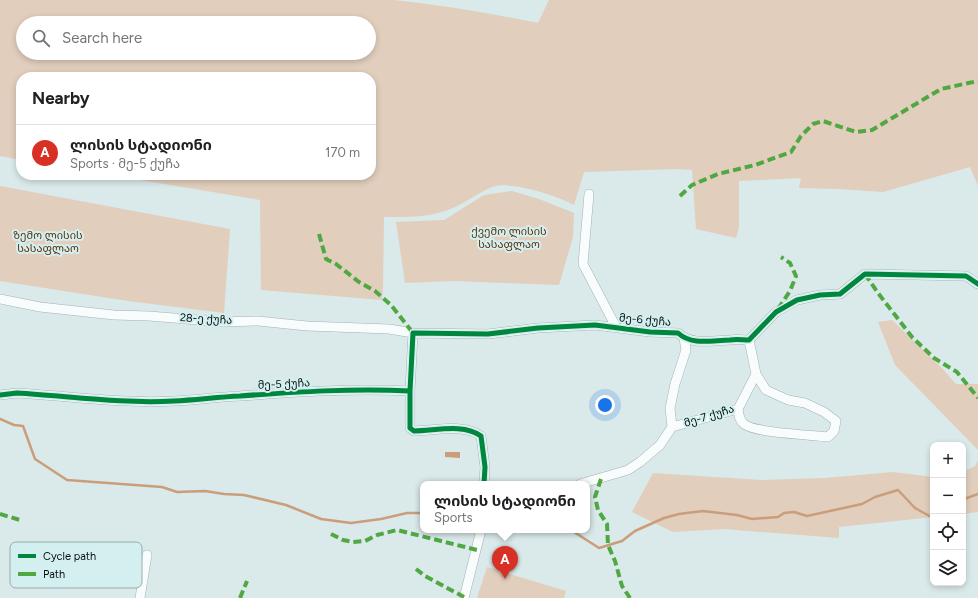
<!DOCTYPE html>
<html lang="en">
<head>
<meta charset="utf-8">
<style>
  body { margin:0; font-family:Figtree,"Noto Sans Georgian",sans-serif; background:#f6f6f6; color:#202124 }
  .controls { position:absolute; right:12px; bottom:12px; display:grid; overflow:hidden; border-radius:8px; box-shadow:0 2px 6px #0003 }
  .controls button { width:36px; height:36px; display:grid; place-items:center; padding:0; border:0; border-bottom:1px solid #e0e0e0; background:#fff; color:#202124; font:20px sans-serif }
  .you { position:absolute; left:605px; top:405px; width:14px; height:14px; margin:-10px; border:3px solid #fff; border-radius:50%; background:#1a73e8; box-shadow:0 0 0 6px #1a73e833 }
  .badge { display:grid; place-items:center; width:26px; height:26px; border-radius:50%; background:#d93025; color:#fff; font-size:13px; font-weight:700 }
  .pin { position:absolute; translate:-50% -33px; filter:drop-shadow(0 1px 2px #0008) }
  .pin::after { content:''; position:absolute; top:21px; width:14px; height:12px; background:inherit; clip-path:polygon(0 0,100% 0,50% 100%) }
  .popup { position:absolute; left:420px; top:481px; width:170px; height:52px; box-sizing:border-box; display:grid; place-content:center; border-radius:8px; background:#fff; filter:drop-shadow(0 1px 3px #0005); font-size:13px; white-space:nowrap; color:#757577 }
  .popup b { font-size:15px; color:#202124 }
  .popup::after { content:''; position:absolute; left:50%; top:100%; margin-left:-8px; border:8px solid transparent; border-top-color:#fff }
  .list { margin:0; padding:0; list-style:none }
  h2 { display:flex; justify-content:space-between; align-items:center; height:52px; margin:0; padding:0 16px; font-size:17px }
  h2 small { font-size:13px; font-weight:400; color:#757577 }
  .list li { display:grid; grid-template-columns:26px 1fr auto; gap:12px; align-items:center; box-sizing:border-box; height:56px; padding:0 16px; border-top:1px solid #e0e0e0 }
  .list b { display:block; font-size:15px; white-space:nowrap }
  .list p { margin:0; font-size:13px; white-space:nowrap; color:#757577 }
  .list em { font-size:13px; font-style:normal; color:#757577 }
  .icon { flex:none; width:22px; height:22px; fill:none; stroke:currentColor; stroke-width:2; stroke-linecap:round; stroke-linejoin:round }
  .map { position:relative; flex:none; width:978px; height:598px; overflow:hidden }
  .search { position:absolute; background:#fff; box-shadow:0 2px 6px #0003; left:16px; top:16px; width:360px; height:44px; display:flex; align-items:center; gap:10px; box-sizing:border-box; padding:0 14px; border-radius:22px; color:#757577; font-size:15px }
  .panel { position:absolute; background:#fff; box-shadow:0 2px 6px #0003; left:16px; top:72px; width:360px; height:108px; border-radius:16px }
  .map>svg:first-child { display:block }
  .green { fill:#e1cebd; fill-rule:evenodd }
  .water { fill:#ca9e7b }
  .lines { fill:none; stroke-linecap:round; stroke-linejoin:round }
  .stream { stroke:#ca9e7b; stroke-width:2.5 }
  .minor-casing { stroke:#a6b1b2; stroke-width:10 }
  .minor { stroke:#f9fcfc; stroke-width:9 }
  .quiet { stroke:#50a842; stroke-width:4; stroke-dasharray:8 4; stroke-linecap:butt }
  .cycleway-casing { stroke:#d4eff0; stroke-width:8 }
  .cycleway { stroke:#00873e; stroke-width:5 }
  .labels { text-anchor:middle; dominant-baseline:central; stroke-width:4; stroke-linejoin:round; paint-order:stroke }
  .park-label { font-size:11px; fill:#5f310a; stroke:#d4eff0 }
  .street-label { font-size:11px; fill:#071011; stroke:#d4eff0 }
  .key { fill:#d4eff0; stroke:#96acad; stroke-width:1 }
  .key-label { font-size:11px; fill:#071011 }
</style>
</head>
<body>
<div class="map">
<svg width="978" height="598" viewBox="0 0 978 598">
  <rect width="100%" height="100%" fill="#dae9ea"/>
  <path class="green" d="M0 0H394C442 5 490 13 538 23L549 0H978V186L970 167 883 192 840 189 799 188 801 178 739 181V227L736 238 696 229 692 170 677 169 584 172 574 205C558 196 509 180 492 187 476 194 461 206 445 211 424 218 406 217 384 217L383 287 382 300 261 290 260 200 110 175H371V77H21V160L0 156ZM23 23H369V53H23Z
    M0 186 230 229 224 313 128 301 0 281Z
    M512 191 539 199 574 213 573 237 559 285 454 281 405 283 396 222 444 220 484 195Z
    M892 320 940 366 956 384H978V450L895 365 878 322Z
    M978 460V512L963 514V472L975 466Z
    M893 472 933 477V517L839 527V538L724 529 673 532 632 512 653 473 761 480 825 478Z
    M487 567 566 591 564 598H477Z"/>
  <path class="water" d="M445 452H460V458L445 457Z"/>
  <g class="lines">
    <path class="stream" d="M0 419 14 425 23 426 35 459 67 480 162 487 177 492 205 491 224 494 244 495 286 505 321 519 351 523 381 519 407 513H423
      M963 501 967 498 978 494
      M571 530 599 548 622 541 635 531 664 518 679 514 703 511 737 515 752 519 778 517 784 513 794 512 807 516 862 504 875 497 898 490 915 508 933 518"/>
    <g class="minor-casing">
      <path id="minor" d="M589 194 583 264 616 327
        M0 299 40 307 114 315 149 316 222 322 258 321 307 326 389 329 413 333
        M410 391 413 333 488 334 538 328 595 325 650 332 678 333C692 346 713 340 730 340 736 339 743 340 749 340L776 312 797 300 820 295 840 294 865 274 966 276 978 284
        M0 395 17 393C69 396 122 404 174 401 196 400 218 397 240 396 296 392 353 388 410 391V428L414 431C435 431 463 423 481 436L485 467 484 484
        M738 409C739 415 739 420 744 424 754 433 812 435 828 437L834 431 836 421 824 412 805 403 788 400 766 390 756 374
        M672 427 670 408 675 384 686 350 684 338
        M580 484 628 470 640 462 660 445 672 427 738 409 756 374 749 340
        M140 598 147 555
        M464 598 481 530"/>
    </g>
    <use href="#minor" class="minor"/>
    <path class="quiet" d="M680 196 692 185 718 174 755 165 791 152 801 136 813 124 823 121 856 132 872 130 941 89 978 81
      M319 234 326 259 336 264 359 282 375 291 391 305 413 333
      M865 274 878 293 912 337 934 358 957 372 978 398
      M778 309 790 291 796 276 790 263 781 257
      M601 479 595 497 598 510 607 524 608 545 615 561 622 586 630 598
      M0 514 20 520
      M331 534 343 540 353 542 365 541 377 535 397 530 477 550
      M416 569 425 576 464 597
      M240 598 247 581"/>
    <g class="cycleway-casing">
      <path id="cycleway" d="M410 391 413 333 488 334 538 328 595 325 650 332 678 333C692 346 713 340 730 340 736 339 743 340 749 340L776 312 797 300 820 295 840 294 865 274 966 276 978 284
        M0 395 17 393C69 396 122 404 174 401 196 400 218 397 240 396 296 392 353 388 410 391V428L414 431C435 431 463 423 481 436L485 467 484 484"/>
    </g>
    <use href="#cycleway" class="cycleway"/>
  </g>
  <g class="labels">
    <g class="park-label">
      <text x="509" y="231">ქვემო ლისის<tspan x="509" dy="13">სასაფლაო</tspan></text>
      <text x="48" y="235">ზემო ლისის<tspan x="48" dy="13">სასაფლაო</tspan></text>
    </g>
    <g class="street-label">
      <text transform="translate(206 319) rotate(3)">28-ე ქუჩა</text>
      <text transform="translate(645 320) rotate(5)">მე-6 ქუჩა</text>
      <text transform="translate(284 384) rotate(-3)">მე-5 ქუჩა</text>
      <text transform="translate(709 416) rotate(-17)">მე-7 ქუჩა</text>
    </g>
  </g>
  <rect x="10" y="542" width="132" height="46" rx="6" class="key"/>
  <rect x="18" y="554" width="18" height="4" fill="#00873e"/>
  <rect x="18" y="572" width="18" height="4" fill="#50a842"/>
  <g class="key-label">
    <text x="43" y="560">Cycle path</text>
    <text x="43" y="578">Path</text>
  </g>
</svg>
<div class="controls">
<button>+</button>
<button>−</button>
<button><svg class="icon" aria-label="locate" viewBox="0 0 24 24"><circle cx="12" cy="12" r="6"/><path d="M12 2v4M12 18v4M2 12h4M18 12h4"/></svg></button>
<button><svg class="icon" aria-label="layers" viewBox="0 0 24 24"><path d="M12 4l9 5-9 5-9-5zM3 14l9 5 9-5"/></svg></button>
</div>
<div class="you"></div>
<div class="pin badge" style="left:505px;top:579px">A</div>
<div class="popup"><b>ლისის სტადიონი</b>Sports</div>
<div class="search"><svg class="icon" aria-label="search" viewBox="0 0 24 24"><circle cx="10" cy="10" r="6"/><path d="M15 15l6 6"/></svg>Search here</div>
<section class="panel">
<h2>Nearby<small></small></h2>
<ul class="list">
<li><span class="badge">A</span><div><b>ლისის სტადიონი</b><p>Sports · მე-5 ქუჩა</p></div><em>170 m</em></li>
</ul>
</section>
</div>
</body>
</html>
